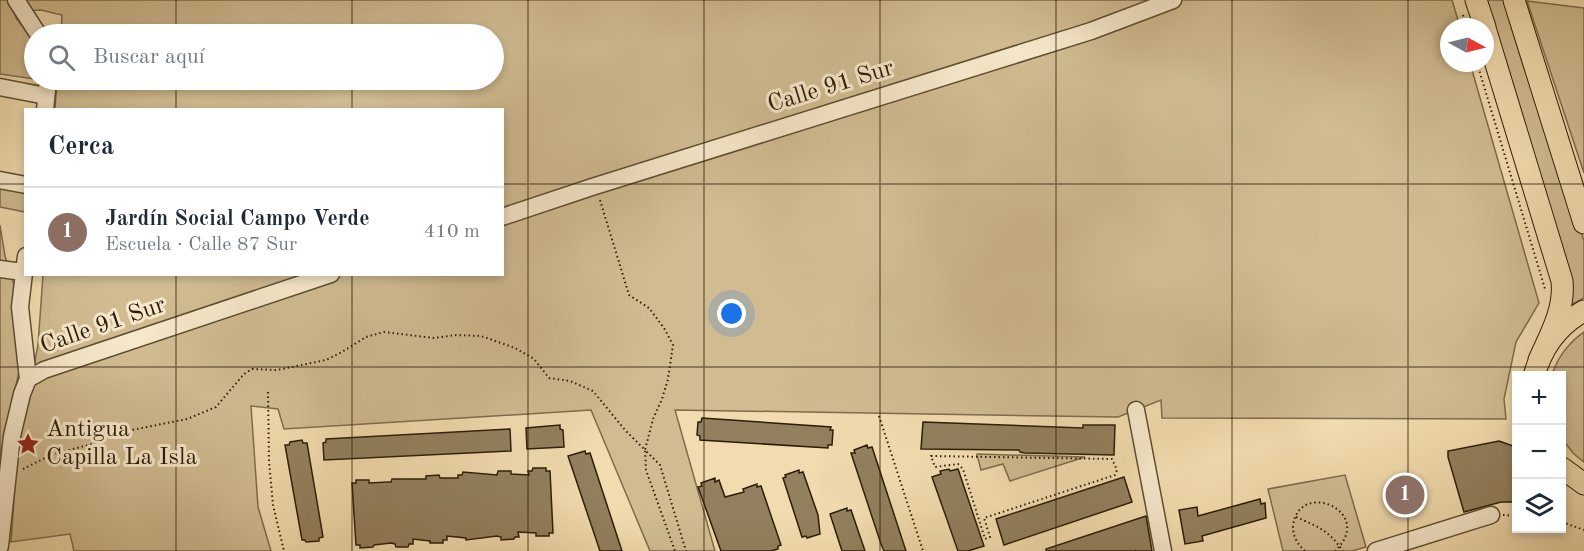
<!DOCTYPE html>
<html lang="es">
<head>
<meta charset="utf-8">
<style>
  body { margin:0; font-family:"Old Standard TT",serif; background:#f2f2f3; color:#1f2937 }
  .controls { position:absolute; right:18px; bottom:18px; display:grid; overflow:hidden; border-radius:0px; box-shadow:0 3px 9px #0003 }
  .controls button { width:54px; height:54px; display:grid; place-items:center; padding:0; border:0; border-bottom:2px solid #e0e1e3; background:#fff; color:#1f2937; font:30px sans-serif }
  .compass { position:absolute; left:1440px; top:18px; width:54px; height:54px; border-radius:50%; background:#fff; box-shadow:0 3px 9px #0003; rotate:97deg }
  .you { position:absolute; left:732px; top:314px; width:21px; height:21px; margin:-15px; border:4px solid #fff; border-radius:50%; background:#1a73e8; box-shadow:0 0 0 9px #1a73e833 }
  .badge { display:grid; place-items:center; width:39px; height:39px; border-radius:50%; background:#8f2418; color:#fff; font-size:20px; font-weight:700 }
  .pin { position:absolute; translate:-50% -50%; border:3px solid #fff; box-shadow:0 2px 6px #0006 }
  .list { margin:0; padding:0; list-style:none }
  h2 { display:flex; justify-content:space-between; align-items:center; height:78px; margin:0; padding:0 24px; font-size:26px }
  h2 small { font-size:20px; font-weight:400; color:#747a83 }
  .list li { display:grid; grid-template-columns:39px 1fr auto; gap:18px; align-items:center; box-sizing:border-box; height:90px; padding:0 24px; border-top:2px solid #e0e1e3 }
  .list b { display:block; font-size:22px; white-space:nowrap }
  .list p { margin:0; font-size:20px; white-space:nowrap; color:#747a83 }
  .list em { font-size:20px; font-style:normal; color:#747a83 }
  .icon { flex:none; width:33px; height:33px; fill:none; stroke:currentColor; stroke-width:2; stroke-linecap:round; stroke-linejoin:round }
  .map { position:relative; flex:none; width:1584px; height:551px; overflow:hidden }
  .search { position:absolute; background:#fff; box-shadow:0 3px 9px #0003; left:24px; top:24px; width:480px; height:66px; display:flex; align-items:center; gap:15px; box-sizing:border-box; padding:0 21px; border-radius:33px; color:#747a83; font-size:22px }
  .panel { position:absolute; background:#fff; box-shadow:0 3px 9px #0003; left:24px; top:108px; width:480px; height:168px; border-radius:0px }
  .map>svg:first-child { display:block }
  .green { fill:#d1bc92; stroke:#7f6c4c; stroke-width:1.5 }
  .building { fill:#93805e; stroke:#2d1d07; stroke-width:1.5 }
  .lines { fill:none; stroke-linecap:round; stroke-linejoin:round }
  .minor-casing { stroke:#5e4d31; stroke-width:19 }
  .major-casing { stroke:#2d1d07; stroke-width:23 }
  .path { stroke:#2d1d07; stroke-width:2; stroke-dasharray:1.5 3; stroke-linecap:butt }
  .minor { stroke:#f7e8cb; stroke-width:16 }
  .major { stroke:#f2dcaf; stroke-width:21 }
  .grid { fill:none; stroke:#2d1d07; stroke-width:1.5; stroke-opacity:0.55 }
  .labels { text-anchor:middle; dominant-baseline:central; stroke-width:6; stroke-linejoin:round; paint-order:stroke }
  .street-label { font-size:24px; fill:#2d1d07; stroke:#f7e8cb }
  .poi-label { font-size:24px; fill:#2d1d07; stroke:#f7e8cb; text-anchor:start }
</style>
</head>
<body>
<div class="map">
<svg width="1584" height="551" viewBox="0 0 1584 551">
  <rect width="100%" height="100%" fill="#f2dcaf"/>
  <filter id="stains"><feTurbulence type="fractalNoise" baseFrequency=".00333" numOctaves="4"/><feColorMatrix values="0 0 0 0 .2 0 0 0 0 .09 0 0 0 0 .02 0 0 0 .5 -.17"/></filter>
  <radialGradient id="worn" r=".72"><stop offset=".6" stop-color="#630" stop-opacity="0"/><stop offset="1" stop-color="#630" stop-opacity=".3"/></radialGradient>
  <path class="green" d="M0 0H11L16 18 34 41V79L0 74Z
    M21 0H1452L1460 27H1449V63H1470L1539 303 1516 342 1504 399 1506 419 1162 418 1161 400 1118 417 675 410 715 551H650L591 410 284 429 278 409 251 406 258 507 271 551H74L70 534 11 542 17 455 38 345 43 275 502 274V110L55 109 57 80H494V34H61L62 15 41 10 22 11Z
    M1482 0H1509L1584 241V298L1565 308Z
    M1527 1 1584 8V173Z
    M0 186 25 191V212L0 207Z
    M0 225 5 256 14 285 19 372 0 456Z
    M1584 332V462L1574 454 1562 439V376L1552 375C1557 358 1569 342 1584 332Z
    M977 455V454L1085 457 1010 481 1003 464 981 470Z
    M1345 475 1366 547 1352 551H1283L1268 489Z"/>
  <path class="building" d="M702 418 831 427 830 430H833L832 445H828V448L700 440V436L697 435 698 422H701Z
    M923 422 1083 428V425H1115L1114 455 1025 453 1020 452 1019 450 921 449Z
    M560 425V429L563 430 564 447 527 449 526 428Z
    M510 429 511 451 324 460 323 443 326 442V439Z
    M302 440 303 443H307L323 537 319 538V541L306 542 305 540H302L285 445H289L290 442Z
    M1499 441 1516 447V502H1501L1464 512 1448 457V451Z
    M867 445 868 448 872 447 906 551H884L881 544 851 453H855L854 450Z
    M585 451 586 454 590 453 622 551H600L568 456Z
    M533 468H546V471H550L553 533H549V536H536V533L518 532 519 537H515L514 539 501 540V537L497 536 466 540V538L447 536V540H443V543H430V541L413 539V544H409L408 547H396L395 544 391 543 374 545 373 547 360 548V545H356L352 483H356V480H369V483L388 482H391L392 479H426V476L439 475 440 478H458V475H462L463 472 497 475 498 471H511V474L529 475 528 471H532Z
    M949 469 950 471 958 469 984 546 968 551H958L932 477 941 474 940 471Z
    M799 470V473L803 472 818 515 820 534 807 538 806 536 802 537 783 478 786 477 785 475Z
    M1124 477 1132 502 1004 545 996 519Z
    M715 478V482L719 480 725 497 744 492 743 489 757 484V487L761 486 781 545 778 546V549L771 551H721L698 487 702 486 701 483Z
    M1260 499 1261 504 1265 503 1266 518 1202 536 1203 541 1185 544 1179 510 1197 507 1198 516Z
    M847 508V511L851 510 865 551H842L830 514Z
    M1146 516 1152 551H1046V549Z"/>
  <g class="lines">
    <g class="minor-casing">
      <path id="minor" d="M16 0 38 34
        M0 87 46 96
        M45 110 48 80
        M0 180 26 185
        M502 217 592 187 1091 31 1173 0
        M0 269 23 272
        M28 379 44 370 331 274
        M1136 410 1163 551
        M0 546 12 436 22 394 28 379 20 307 26 256
        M1376 551 1491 515"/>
    </g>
    <g class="major-casing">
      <path id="major" d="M1476 0 1485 27
        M1514 0 1584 223
        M1485 28 1562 281C1565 310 1550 335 1539 360
        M1534 376C1542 347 1558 325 1584 311
        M1562 468 1584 484"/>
    </g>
    <path class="path" d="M1463 15 1466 27
      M1477 63 1545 289
      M600 200 629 295 649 308 664 328 673 345 668 379 662 399 653 419 645 450 660 465 686 551
      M268 392 269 461 273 505 284 551
      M879 416 923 551
      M931 456 1112 459 1117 470 1115 475 984 518 990 537 985 539 963 469 958 464 935 467Z
      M23 469 51 455 92 444 117 433 187 419 216 407 244 374 252 369 277 370 326 360 342 352 366 337 384 332 434 338 456 335 481 336 515 348 534 359 549 378 570 381 593 391 625 430 645 450 646 470 675 551
      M1503 515 1516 516
      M1296 517C1319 527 1328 530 1343 551
      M1562 522 1584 530
      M1135 551 1138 550
      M1305 551C1298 545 1293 537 1293 527 1297 478 1377 511 1335 551"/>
    <use href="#minor" class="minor"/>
    <use href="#major" class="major"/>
  </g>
  <path class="grid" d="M176 0V34M352 0V34M528 0V551M704 0V551M880 0V551M1056 0V551M1232 0V551M1408 0V551M176 80V110M352 80V110M0 184H26M502 184H1584M176 274V551M352 274V551M0 367H1584"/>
  <defs>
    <g id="sight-bare" transform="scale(1.8)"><path d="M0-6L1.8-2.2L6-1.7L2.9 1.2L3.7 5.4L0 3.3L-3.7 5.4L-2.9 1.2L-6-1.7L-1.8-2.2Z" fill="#8f2418" stroke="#f7e8cb" stroke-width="2.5" paint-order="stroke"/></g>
  </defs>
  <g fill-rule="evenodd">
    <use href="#sight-bare" x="28" y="444"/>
  </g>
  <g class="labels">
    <g class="street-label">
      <text transform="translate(831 87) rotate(-17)">Calle 91 Sur</text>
      <text transform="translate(103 326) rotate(-19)">Calle 91 Sur</text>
    </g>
    <g class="poi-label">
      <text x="46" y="430">Antigua<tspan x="46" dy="28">Capilla La Isla</tspan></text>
    </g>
  </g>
  <rect width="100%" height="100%" filter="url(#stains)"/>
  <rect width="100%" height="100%" fill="url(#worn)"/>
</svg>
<div class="controls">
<button>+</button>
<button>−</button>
<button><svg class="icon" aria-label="layers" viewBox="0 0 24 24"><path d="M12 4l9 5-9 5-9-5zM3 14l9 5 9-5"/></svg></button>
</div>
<svg class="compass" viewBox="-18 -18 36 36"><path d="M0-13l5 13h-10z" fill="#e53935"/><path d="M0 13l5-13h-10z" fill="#747a83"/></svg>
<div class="you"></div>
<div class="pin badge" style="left:1405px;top:495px;background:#8d6e63">1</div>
<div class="search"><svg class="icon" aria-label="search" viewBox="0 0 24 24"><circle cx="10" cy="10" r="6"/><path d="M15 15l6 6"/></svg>Buscar aquí</div>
<section class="panel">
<h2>Cerca<small></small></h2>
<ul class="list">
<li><span class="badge" style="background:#8d6e63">1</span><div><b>Jardín Social Campo Verde</b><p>Escuela · Calle 87 Sur</p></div><em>410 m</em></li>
</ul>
</section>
</div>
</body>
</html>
